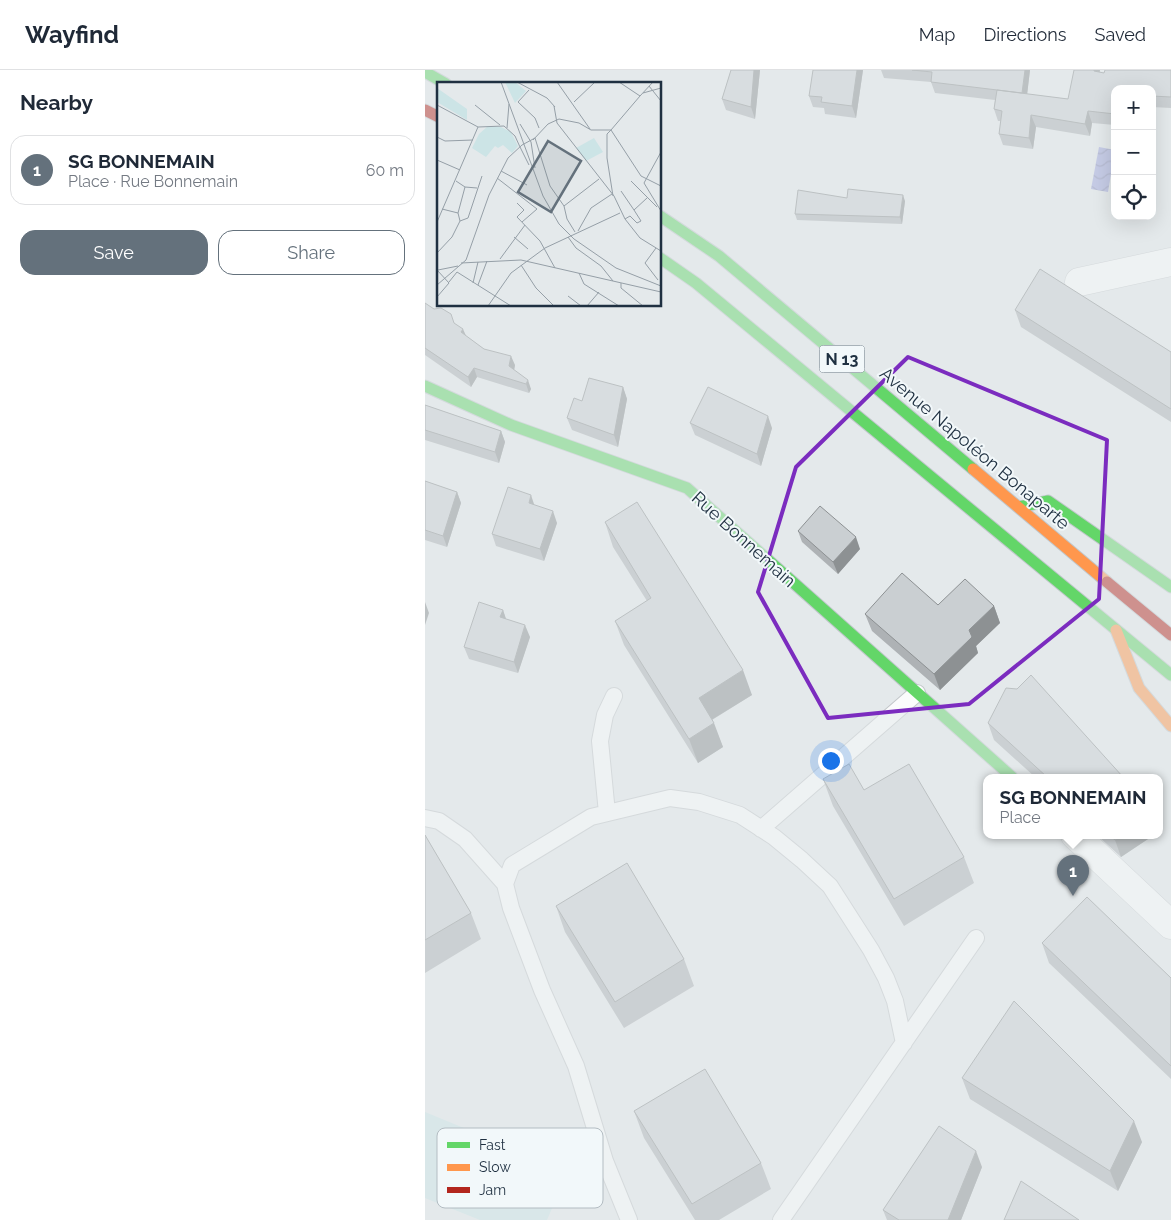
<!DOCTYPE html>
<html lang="en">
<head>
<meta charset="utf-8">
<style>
  body { margin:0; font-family:Raleway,sans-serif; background:#f6f6f7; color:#1f2937 }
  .controls { position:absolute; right:15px; top:15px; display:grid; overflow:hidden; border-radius:10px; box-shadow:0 5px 20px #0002 }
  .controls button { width:45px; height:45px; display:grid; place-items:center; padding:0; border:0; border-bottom:1px solid #e0e1e3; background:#fff; color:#1f2937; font:25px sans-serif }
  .you { position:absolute; left:405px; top:690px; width:18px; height:18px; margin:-12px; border:4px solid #fff; border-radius:50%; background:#1a73e8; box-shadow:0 0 0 8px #1a73e833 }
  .badge { display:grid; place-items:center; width:32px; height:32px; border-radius:50%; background:#64717c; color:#fff; font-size:16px; font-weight:700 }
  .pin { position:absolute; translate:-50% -41px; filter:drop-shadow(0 1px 2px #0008) }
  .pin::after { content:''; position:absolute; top:26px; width:18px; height:15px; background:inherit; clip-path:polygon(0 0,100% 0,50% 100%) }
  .popup { position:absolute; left:558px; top:704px; width:180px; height:65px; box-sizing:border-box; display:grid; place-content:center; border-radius:10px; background:#fff; filter:drop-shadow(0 1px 4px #0005); font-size:16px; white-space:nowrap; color:#747a83 }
  .popup b { font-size:19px; color:#1f2937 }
  .popup::after { content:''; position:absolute; left:50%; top:100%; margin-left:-10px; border:10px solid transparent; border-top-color:#fff }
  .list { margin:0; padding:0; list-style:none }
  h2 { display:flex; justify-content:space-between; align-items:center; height:65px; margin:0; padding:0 20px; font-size:21px }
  h2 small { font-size:16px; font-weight:400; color:#747a83 }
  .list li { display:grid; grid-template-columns:32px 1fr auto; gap:15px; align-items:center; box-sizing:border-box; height:70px; margin:0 10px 10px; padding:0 10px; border:1px solid #e0e1e3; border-radius:15px }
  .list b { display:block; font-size:19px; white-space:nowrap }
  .list p { margin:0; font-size:16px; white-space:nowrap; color:#747a83 }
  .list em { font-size:16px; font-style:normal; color:#747a83 }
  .actions { display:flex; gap:10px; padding:15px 20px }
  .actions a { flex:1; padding:11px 0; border:1px solid #64717c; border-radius:15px; text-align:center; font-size:18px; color:#64717c }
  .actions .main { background:#64717c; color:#fff }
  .icon { flex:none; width:28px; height:28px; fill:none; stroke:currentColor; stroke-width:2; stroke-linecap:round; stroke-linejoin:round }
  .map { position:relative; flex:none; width:746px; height:1150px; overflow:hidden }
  header { display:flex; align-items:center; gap:30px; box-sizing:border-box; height:70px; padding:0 25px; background:#fff; border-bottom:1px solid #e0e1e3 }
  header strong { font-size:24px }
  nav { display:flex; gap:28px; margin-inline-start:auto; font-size:18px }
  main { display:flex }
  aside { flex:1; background:#fff }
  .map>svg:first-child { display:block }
  .garden { fill:#cce4e6 }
  .water { fill:url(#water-waves) }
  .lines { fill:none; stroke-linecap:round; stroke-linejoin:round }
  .lane-casing { stroke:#c3c7ca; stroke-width:18 }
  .street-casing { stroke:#c3c7ca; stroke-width:29 }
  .fast-casing { stroke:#c0c7cb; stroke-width:13 }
  .slow-casing { stroke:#c0c7cb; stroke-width:13 }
  .jam-casing { stroke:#c0c7cb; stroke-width:13 }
  .lane { stroke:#fbfcfc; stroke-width:16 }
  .street { stroke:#fbfcfc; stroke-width:28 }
  .fast { stroke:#63d668; stroke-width:11 }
  .slow { stroke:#ff974d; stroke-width:11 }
  .jam { stroke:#b3261e; stroke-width:11 }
  .wall { fill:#aeb2b5 }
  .shaded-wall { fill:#8d9193 }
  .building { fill:#cacfd2; stroke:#8d9193 }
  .marked { fill:none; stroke:#7b2cbf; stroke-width:4; stroke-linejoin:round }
  .labels { text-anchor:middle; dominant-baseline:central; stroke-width:4; stroke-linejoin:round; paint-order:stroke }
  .shield { fill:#f2f8fa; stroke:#5e6c78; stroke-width:1 }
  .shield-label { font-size:16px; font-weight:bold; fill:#1f3041 }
  .street-label { font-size:18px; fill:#1f3041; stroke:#f2f8fa }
  .inset-road { fill:none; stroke:#959fa7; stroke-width:1 }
  .view { fill:#64717c; fill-opacity:0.15; stroke:#64717c; stroke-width:2.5 }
  .inset-edge { fill:none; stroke:#1f3041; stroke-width:2.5 }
  .key { fill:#f2f8fa; stroke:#b3bcc2; stroke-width:1 }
  .key-label { font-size:14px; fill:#1f3041 }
</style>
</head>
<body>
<header>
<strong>Wayfind</strong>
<nav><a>Map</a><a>Directions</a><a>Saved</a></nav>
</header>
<main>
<aside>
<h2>Nearby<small></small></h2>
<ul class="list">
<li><span class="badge">1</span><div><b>SG BONNEMAIN</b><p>Place · Rue Bonnemain</p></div><em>60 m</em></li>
</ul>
<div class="actions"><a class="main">Save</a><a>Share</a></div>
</aside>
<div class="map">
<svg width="746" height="1150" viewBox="0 0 746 1150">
  <defs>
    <pattern id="water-waves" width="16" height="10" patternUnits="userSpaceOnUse" patternTransform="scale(1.25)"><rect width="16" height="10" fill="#a0a6de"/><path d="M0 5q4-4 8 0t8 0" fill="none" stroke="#8288b6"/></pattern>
  </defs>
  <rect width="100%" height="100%" fill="#e4e9eb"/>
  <path class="garden" d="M0 1042 143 1101 122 1150H55L0 1128Z"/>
  <path class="water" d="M674 77 690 80 683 122 666 119Z"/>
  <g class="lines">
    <g class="lane-casing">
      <path id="lane" d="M182 743 175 671 180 645 189 626
        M0 748 14 751 40 769 80 814
        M336 759 492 623
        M204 1150 180 1091 151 996 117 920 86 838 80 814 87 795 166 747 245 728 274 732 315 745 349 767 377 790 405 816 446 880 461 908 470 931 479 973
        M356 1150 551 868"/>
    </g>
    <g class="street-casing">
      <path id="street" d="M654 212 746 192
        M650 765 746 855"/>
    </g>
    <g class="fast-casing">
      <path id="fast" d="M0 2 21 14
        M235 146 294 186 548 399
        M235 188 271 213 746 605
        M0 316 86 355 262 418 587 707
        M594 437 623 431 746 517"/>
    </g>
    <g class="slow-casing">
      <path id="slow" d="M548 399 682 512
        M691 560 714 618 746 656"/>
    </g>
    <g class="jam-casing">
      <path id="jam" d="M0 40 14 47
        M682 512 746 565"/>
    </g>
    <use href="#lane" class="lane"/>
    <use href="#street" class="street"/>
    <use href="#fast" class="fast"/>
    <use href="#slow" class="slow"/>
    <use href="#jam" class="jam"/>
  </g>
  <path class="wall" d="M306 0H335L330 49 301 40 297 29Z
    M438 0 431 48 400 44 399 38 388 37 384 26Z
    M456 0H605L602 24 643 29 675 2 679 3 746 0V38L727 37V19H690V55L667 53 665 66 611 57 608 79 578 75 574 64 576 51H573L569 39 570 30 510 23 506 12 459 8Z
    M422 128 480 131 477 154 372 150 370 144Z
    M0 233 30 254 41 266 59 279 90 295 89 300 106 319 104 323 52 307 46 317 0 285Z
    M590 240 746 282V352L596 257Z
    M198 317 202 329 193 377 147 360 142 348 157 331Z
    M0 335 76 361 80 372 74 393 0 370Z
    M265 353 347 358 336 396 270 365Z
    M0 411 32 422 36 433 22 477 0 470Z
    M110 435 132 453 119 491 71 476 67 464Z
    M180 452 327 625 287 650 298 677 273 693 199 575 190 551 222 531 188 477Z
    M373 461 435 479 413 504 377 472Z
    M513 535 569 536 575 553 551 576 553 583 515 620 447 561 440 544Z
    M78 540 81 549 105 567 93 603 44 589 39 577Z
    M563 653 698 707H610L569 670Z
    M398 709 439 720 539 787 549 813 479 856 408 736Z
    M0 765 46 843 56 869 0 903Z
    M672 765H729L696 787Z
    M131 836 259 889 269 916 199 958 140 862Z
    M617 873 746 908V1009L624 893Z
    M537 1008 717 1072 693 1121 545 1029Z
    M209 1041 336 1093 346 1119 294 1150H270L219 1068Z
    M557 1097 536 1150H462L458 1140Z"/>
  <path class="shaded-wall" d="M329 0H335L330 49 326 37Z
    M432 0H438L431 48 427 36Z
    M600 0H605L601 34 597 23Z
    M669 0H675L673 13 669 1Z
    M663 41 667 53 665 66 660 54Z
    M606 45 611 57 608 79 604 68Z
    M478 125 480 131 477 154 475 147Z
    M38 259 42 268 36 262Z
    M86 286 90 295 88 306 84 296Z
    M49 298 52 307 46 317 43 307Z
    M103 310 106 319 104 323 101 314Z
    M198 317 202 329 193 377 189 365Z
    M343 346 347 358 336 396 332 384Z
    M76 361 80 372 74 393 70 382Z
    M32 422 36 433 22 477 18 466Z
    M106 425 110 437 104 433Z
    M128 441 132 453 119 491 115 479Z
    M431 467 435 479 413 504 408 492Z
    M0 532 4 543 0 555Z
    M569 536 575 553 551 576 553 583 515 620 509 604 544 560Z
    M78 540 82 552 75 547Z
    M100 555 105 567 93 603 89 592Z
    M318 600 327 625 283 652 274 628Z
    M289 653 298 677 273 693 264 669Z
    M734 753 736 759 734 761Z
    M698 765H729L696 787 690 770Z
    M709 1051 717 1072 693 1121 685 1101Z
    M551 1081 557 1097 536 1150H523Z"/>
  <path class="building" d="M306 0H329L326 37 297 29Z
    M388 0H432L427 36 396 32 397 27 384 26Z
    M487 0H600L597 23 506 12 507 2Z
    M649 0H669V1L679 3 680 0H746V27L727 26V19H690V44L663 41 660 54 606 45 604 68 574 64 577 41 569 39 572 20 643 29Z
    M423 119 478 125 475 147 370 144 373 120 422 128Z
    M615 199 746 282V339L590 240Z
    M0 233 9 239 16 238 26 244 29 253 38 259 36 262 59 279 86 286 84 296 103 310 101 314 49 298 43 307 0 278Z
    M164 308 198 317 189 365 142 348 149 328 157 331Z
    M283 317 343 346 332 384 265 353Z
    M0 335 76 361 70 382 0 360Z
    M0 411 32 422 18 466 0 460Z
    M83 417 106 425 104 433 128 441 115 479 67 464Z
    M212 432 318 600 274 628 289 653 264 669 190 551 226 528 180 452Z
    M395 436 431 467 408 492 373 461Z
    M477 503 513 535 540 509 569 536 544 560 547 567 509 604 440 544Z
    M54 532 78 540 75 547 100 555 89 592 39 577Z
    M606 605 698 707H622L563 653 581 618 592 619Z
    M424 694 439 720 484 694 539 787 469 829 398 709Z
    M0 765 46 843 0 870Z
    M684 765H698L690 770Z
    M202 793 259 889 190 932 131 836Z
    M662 827 746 908V996L617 873Z
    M589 931 709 1051 685 1101 537 1008Z
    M280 999 336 1093 267 1134 209 1041Z
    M514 1056 551 1081 523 1150H474L458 1140Z
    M596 1111 654 1150H579Z"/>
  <path d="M0 0H746V1150H0ZM483 287 682 370 674 529 544 634 403 648 333 522 371 397Z" fill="#e4e9eb" fill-opacity=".55" fill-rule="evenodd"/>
  <path class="marked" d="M483 287 682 370 674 529 544 634 403 648 333 522 371 397Z"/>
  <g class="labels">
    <rect class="shield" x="394.5" y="275.5" width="45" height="27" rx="4"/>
    <g class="shield-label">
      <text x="417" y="289">N 13</text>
    </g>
    <g class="street-label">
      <text transform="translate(550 378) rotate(40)">Avenue Napoléon Bonaparte</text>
      <text transform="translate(319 469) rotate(42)">Rue Bonnemain</text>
    </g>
  </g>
  <g transform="translate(12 12)">
    <rect width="224" height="224" fill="#e4e9eb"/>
    <path d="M51 44 64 45 74 50 81 64 75 71 66 63 61 66 58 64 49 75 35 66 42 52Z" fill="#cce4e6"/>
    <path d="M68 0H78L89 9 78 21ZM0 6 30 27V38L0 20ZM157 56 166 70 149 79 139 66Z" fill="#cce4e6"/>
    <path class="inset-road" d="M29 0H46M64 0 106 114 122 142 137 157 179 186 224 204M80 0 110 16 118 25M120 0 153 47M182 0 203 14 216 0M212 4 224 19M92 8 81 20 98 36 102 46M206 11 224 6M137 20 158 0M0 23 41 45M38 23 63 43M117 24 120 41 177 114 188 137 203 156 224 169M83 42 94 60 98 86M41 45 67 44 78 54 83 65M70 46 72 22M0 55 8 59 36 58M98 56 113 104 127 124 130 137 138 150M96 58 111 42 122 37 142 41 154 48H174L203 14M83 65 92 83M224 70 207 101 224 129M0 78 23 88M64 89 90 103M60 96 100 127 85 140M19 99 28 105 40 106M194 99 220 125M184 109 197 128M176 114 170 76V52L174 48 204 94 224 104M80 121 87 128 80 135 103 159 118 186M127 124 162 97M5 127 21 131M188 137 193 134 200 141 204 139 197 128 210 116M23 139 21 131 28 105M0 140 41 45M141 149 154 126 175 112M77 155 91 167M131 155 139 166 164 184 176 199M219 166 208 181 221 198M0 171 15 155 23 139 31 136 45 94M63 177 88 143M24 181 84 178 224 210M84 183 99 206 117 224M0 188 12 201 0 215M1 188 21 184M142 191 147 202 182 224M12 200 20 190 74 224M36 201 41 180M184 201V206L206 224M0 203 29 178 52 113 71 76 85 63 98 56M41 203 50 179M131 214 144 224M51 224 74 191 108 166 183 131M150 224 162 210"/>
    <path class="view" d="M111 59 144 79 114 130 81 110Z"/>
    <rect width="224" height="224" class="inset-edge"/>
  </g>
  <rect x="12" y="1058" width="166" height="80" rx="8" class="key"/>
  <rect x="22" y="1072" width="23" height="6" fill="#63d668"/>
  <rect x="22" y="1094" width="23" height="7" fill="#ff974d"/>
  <rect x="22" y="1117" width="23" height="6" fill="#b3261e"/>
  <g class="key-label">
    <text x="54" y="1080">Fast</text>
    <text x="54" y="1102">Slow</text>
    <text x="54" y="1125">Jam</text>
  </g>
</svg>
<div class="controls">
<button>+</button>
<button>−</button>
<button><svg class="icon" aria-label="locate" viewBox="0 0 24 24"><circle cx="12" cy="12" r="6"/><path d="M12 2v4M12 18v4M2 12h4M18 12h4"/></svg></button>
</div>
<div class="you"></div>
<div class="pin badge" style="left:648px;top:826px">1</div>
<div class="popup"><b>SG BONNEMAIN</b>Place</div>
</div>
</main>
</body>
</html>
